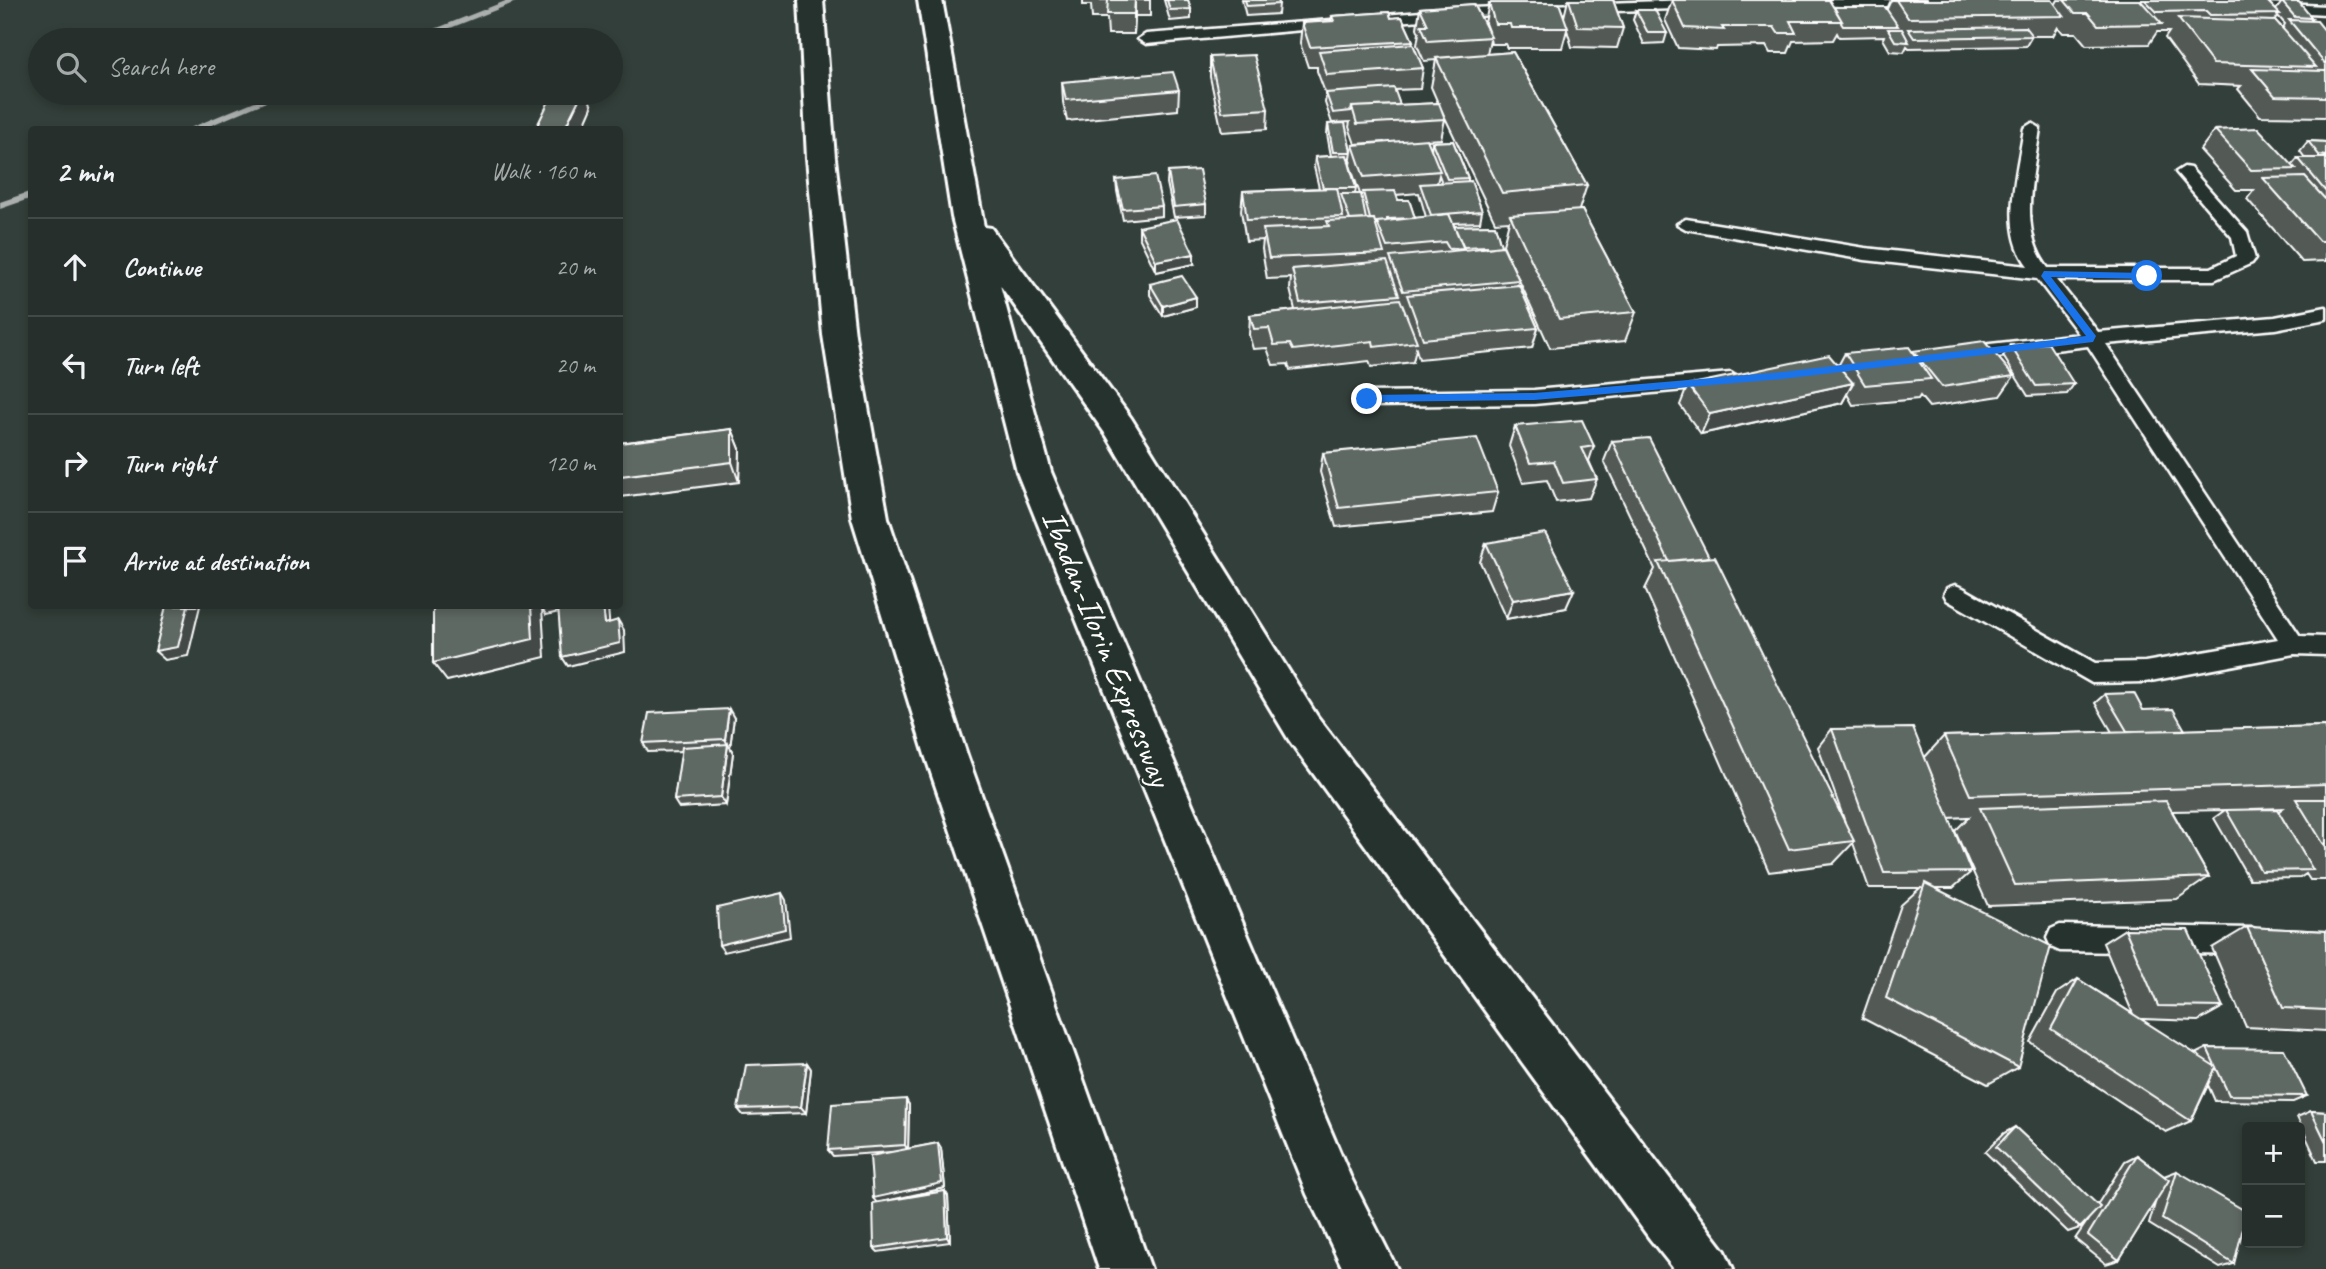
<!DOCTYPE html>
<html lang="en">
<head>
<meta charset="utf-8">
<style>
  body { margin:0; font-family:Caveat,sans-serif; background:#2e3734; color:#f1f3f6 }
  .controls { position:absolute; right:21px; bottom:21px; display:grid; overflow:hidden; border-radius:7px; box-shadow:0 4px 10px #0003 }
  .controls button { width:63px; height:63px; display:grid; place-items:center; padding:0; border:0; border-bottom:2px solid #424a48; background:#262f2c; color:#f1f3f6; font:35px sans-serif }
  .stop { position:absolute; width:21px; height:21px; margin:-16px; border:5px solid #1a73e8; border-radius:50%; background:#fff }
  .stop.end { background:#1a73e8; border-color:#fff; box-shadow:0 2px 7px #0008 }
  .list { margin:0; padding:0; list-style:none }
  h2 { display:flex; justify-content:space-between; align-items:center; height:91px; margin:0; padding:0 28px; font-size:30px }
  h2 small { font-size:23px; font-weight:400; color:#a4a9a9 }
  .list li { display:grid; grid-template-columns:46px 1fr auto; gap:21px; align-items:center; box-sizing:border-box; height:98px; padding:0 28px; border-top:2px solid #424a48 }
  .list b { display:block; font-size:26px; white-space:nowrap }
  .list em { font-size:23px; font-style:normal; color:#a4a9a9 }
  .icon { flex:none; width:38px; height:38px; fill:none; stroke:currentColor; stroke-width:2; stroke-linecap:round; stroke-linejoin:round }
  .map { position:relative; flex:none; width:2326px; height:1269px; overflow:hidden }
  .search { position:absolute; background:#262f2c; box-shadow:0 4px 10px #0003; left:28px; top:28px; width:595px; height:77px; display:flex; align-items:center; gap:18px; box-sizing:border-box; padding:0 24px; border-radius:38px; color:#a4a9a9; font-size:26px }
  .panel { position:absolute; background:#262f2c; box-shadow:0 4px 10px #0003; left:28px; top:126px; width:595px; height:483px; border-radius:7px }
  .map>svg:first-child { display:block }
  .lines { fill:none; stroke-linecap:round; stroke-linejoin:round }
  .stream { fill:#abb0ae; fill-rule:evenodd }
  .lane-casing { stroke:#fff; stroke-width:5 }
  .highway-casing { stroke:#fff; stroke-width:6 }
  .lane { fill:#26332d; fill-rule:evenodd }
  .highway { fill:#26332d; fill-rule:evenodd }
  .wall { fill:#525a56; stroke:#fff; stroke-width:2; fill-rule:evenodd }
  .shaded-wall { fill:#424a46; stroke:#fff; stroke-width:2 }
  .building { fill:#5f6964; stroke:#fff; stroke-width:2 }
  .route { fill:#1a73e8 }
  .labels { text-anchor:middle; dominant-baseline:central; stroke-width:5; stroke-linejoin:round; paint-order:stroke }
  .street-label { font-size:33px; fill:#fff; stroke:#26332d }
</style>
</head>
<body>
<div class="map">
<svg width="2326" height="1269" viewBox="0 0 2326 1269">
  <rect width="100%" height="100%" fill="#333f3a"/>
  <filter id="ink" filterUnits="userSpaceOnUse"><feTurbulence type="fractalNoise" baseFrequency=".0143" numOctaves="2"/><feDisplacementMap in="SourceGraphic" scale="14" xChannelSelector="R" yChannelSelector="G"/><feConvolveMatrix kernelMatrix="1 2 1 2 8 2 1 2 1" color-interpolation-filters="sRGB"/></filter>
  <g filter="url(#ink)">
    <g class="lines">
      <path class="stream" d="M508 0H521L420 40H407Z
        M274 93H287L200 130H185Z
        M32 191V198L0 209V202Z"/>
      <g class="lane-casing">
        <path id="lane" d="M1690 0H1704L1709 4 1702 8 1471 16 1372 24 1365 20 1372 16 1471 8Z
          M1796 0H1925L1926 2 1919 6H1802L1797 5Z
          M2243 2 2326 6V14L2238 9 2236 6Z
          M1331 20 1338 24 1336 27 1146 44 1138 39 1146 34Z
          M2032 123 2040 128C2034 174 2017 229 2048 268H2211L2236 256 2232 237 2176 172 2184 167 2190 168 2247 232 2255 259 2252 263 2214 280H2057L2098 332 2275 317 2326 307V319L2275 329 2106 344 2300 636 2326 637V655L2294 654 2145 682 2092 683 1947 600 1944 594 1947 588 1955 585 1963 588 2095 663 2145 662 2278 639 2088 346 1963 361 1956 359 1953 354 1963 347 2079 334 2037 279 1865 260 1686 229 1677 224 1686 219 1865 248 2028 266C1999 229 2018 171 2024 128Z
          M1731 373 1741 380 1738 385 1534 404 1367 406 1357 399 1367 392 1534 390Z
          M2060 925 2253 928 2262 932 2266 941 2262 950 2253 954 2060 951 2051 947 2047 938 2051 929Z"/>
      </g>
      <g class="highway-casing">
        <path id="highway" d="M799 0H823L835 158 855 335 888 518 967 755 1151 1269H1099L925 755 852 518 823 335 807 158Z
          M918 0H942L984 227 991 228 1131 418 1317 716 1725 1251 1733 1269H1674L1650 1239 1289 740 1107 436 1000 285 1051 472 1350 1176 1397 1269H1343L1307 1194 1017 472 952 217Z"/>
      </g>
      <use href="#lane" class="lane"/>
      <use href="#highway" class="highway"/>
    </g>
    <path class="wall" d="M1083 0H1150V16H1135L1134 34H1108L1107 18H1092L1091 5H1083Z
      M1164 0H1188L1191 9V19L1170 21Z
      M1242 0H1278L1279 4 1278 14 1246 16Z
      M1568 0H1613L1623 28 1617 48 1572 47 1567 30 1562 48H1507L1505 44H1491L1490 39 1487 54 1513 52 1587 185 1579 210H1582L1636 312 1625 341 1550 348 1503 245 1509 221 1495 222 1440 107 1445 119 1441 139 1427 140 1431 150 1432 142 1453 141 1468 178V182L1471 181 1482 211 1480 222 1453 223 1454 226 1495 225 1501 246H1503L1519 280 1517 285H1519L1538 328 1532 348 1419 359 1416 349 1413 362 1371 367 1369 361 1290 370 1288 364 1273 365 1267 348 1253 349 1249 335 1250 315 1295 310 1290 289 1291 278 1267 279 1262 249 1263 240 1246 241 1241 211 1243 191 1319 188 1314 167 1315 157 1331 156 1327 134 1328 124 1345 123 1351 152 1349 162 1356 188 1355 194H1360L1350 165 1353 145 1385 142 1355 144 1349 127 1350 122 1332 123 1325 103 1326 95 1317 71V67H1308L1300 43 1302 23 1331 21 1332 16 1389 12 1391 18 1402 17 1413 41 1412 45 1423 68 1420 89 1394 90 1400 105 1438 103 1431 87 1436 60 1424 61 1417 45 1419 33 1417 28 1420 8 1474 4 1488 31 1485 23 1489 3H1559L1564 17ZM1439 175 1442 183H1437ZM1419 193 1426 217 1415 218 1409 200H1398L1396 195Z
      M1672 0 1887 9 1891 0H2052L2055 5 2058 0H2266L2276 10 2282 2 2312 18 2310 21 2326 32V117L2260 116 2238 89 2241 86 2199 84 2165 38 2169 32H2157L2149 44 2086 45 2076 33H2063L2058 27 2053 36H2032L2026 46 1909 48 1907 46 1904 52 1890 51 1883 39 1884 36 1839 37 1837 33 1833 40 1793 41 1788 53H1770L1766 46 1717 47 1716 50 1678 48 1665 20ZM2278 16 2285 24 2283 28 2275 21Z
      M1636 10 1667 33 1664 43 1644 44 1633 20Z
      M1210 57 1268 109 1267 129 1222 132 1210 77Z
      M1062 82 1179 90 1178 110 1067 121 1063 102Z
      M2215 130 2292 165 2298 158H2305L2300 151 2308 141 2326 142V261L2302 262 2247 199 2254 190H2236L2200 150Z
      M1168 172 1206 204V215L1174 217 1167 183Z
      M1116 180 1162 206V216L1123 220 1117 191Z
      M1139 227 1194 264 1156 272 1139 237Z
      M1150 284 1196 297V307L1163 316 1150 295Z
      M2010 345 2074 384 2067 394 2028 396 2003 356Z
      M1913 351 2014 376 2000 396 1929 407 1920 396 1918 399 1853 405 1847 394 1842 403 1701 434 1680 405 1688 385 1838 366 1845 353 1912 352Z
      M1515 426 1594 446 1589 461 1597 479 1589 498 1556 502 1547 480 1523 483 1509 446Z
      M732 429 740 449 739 482 620 497V443Z
      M1612 441 1709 557 1845 822 1818 747 1832 729 1925 757 1944 736 2112 732 2095 703 2105 694 2185 730 2326 726V880H2310L2306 874 2300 878 2249 879 2214 818 2225 810 2172 811 2209 877 2177 899 1988 906 1955 831 1969 817 1949 818 1971 872 1953 888H1934L2018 1067 1988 1084 1862 1018 1901 905 1920 888H1869L1853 843 1833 864 1769 872 1645 589 1655 569 1604 461ZM2283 808 2279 811 2250 809Z
      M1323 453 1498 492 1492 512 1336 527 1320 472Z
      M1486 543 1566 608 1506 619 1480 562Z
      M734 718 730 747 733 753 726 805 679 808 674 800 682 751 648 752 643 743Z
      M2247 927 2326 931V1031L2246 1027 2212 948Z
      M2125 929 2223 1007 2198 1021 2140 1019 2195 1054 2207 1048 2307 1096 2293 1102 2215 1101 2208 1085 2191 1121 2166 1132 2030 1042 2057 993 2078 979 2133 1014 2103 943Z
      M807 1063 811 1069 806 1113 743 1115 738 1109Z
      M909 1105 908 1149 938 1143 941 1148 945 1188 895 1199 945 1191 948 1196 950 1242 878 1252 874 1248 877 1202 873 1198 891 1152 833 1156 828 1150Z
      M2311 1111 2326 1112V1161H2317L2297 1117Z
      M2015 1127 2097 1205 2125 1161 2137 1155 2164 1176 2177 1171 2234 1264 2220 1268 2149 1224 2156 1200 2119 1260 2106 1264 2075 1239 2088 1220 2080 1228 2068 1232 1985 1152 2004 1133Z"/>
    <path class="shaded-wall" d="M1135 0V16L1134 34V14Z
      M582 93H587L592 107 582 130H564Z
      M1194 254V264L1156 272V261Z
      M1196 297V307L1163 316V306Z
      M1853 383 1842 403 1701 434 1710 414Z
      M732 429 740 449 739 482 732 462Z
      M1574 590 1566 608 1506 619 1513 600Z
      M188 606H200L188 656 165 660 155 651Z
      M531 606H584L546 615 542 608 545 657 447 681 433 663Z
      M603 606H608L610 633 605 624Z
      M618 620 624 630 625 652 568 666 562 657Z
      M729 709 734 718 730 747 733 753 726 805 721 797 728 745 725 739Z
      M782 893 786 900 790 937 724 952 719 945Z
      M807 1063 811 1069 806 1113 801 1107Z
      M906 1099 909 1105 908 1151 905 1145Z
      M938 1143 941 1148 945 1188 877 1203 873 1198Z
      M945 1191 948 1196 950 1242 947 1237Z"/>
    <path class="building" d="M1108 0H1135L1134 14H1107Z
      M1167 0H1188L1191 9 1170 10Z
      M1245 0H1278L1279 4 1247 6Z
      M1569 0H1613L1623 28 1578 27Z
      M1672 0H1829L1842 21H1790L1796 33H1778L1774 27H1722L1724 30 1685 28Z
      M1896 0H2052L2064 16 1908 18Z
      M2064 0H2140L2162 24 2098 25 2088 13H2075Z
      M2145 0H2266L2280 14 2210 15 2206 11 2157 12Z
      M2282 2H2299L2312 18 2295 17Z
      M1489 3H1559L1568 28H1511L1510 24H1495Z
      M1474 4 1491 37 1428 41 1421 25H1428L1420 8Z
      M1834 7H1885L1898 26H1843L1841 23 1842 21Z
      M1636 10H1655L1667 33H1648Z
      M1389 12 1391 18 1402 17 1413 41 1310 47 1302 23 1334 21 1332 16Z
      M2178 18 2276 21 2316 67 2213 64Z
      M2289 20 2317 21 2326 32V65Z
      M2025 27 2032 36 1914 38 1908 29Z
      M1888 29H1902L1909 42 1895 41Z
      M1413 44 1423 68 1327 75 1319 51Z
      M1513 52 1587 185 1502 193 1436 58Z
      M1254 55 1268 109 1222 112 1210 57Z
      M2252 69 2325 71 2326 72V97L2275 96Z
      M1173 72 1179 90 1066 100 1062 82Z
      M1394 88 1400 105 1352 107 1351 111 1333 113 1326 93Z
      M553 93H582L564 130H535Z
      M1439 103 1445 119 1357 124 1352 107Z
      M1345 123 1351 152H1333L1328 124Z
      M2258 128 2296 169 2251 170 2215 130Z
      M1427 139 1440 171 1364 177 1353 145Z
      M1453 141 1468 178 1447 179 1432 142Z
      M2308 141 2326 142V156L2319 155Z
      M1347 155 1356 188H1323L1315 157Z
      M2298 158H2326V192Z
      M1199 170 1206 204 1174 207 1168 172Z
      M1155 176 1162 206 1123 209 1116 180Z
      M2305 177 2326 200V241H2319L2263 178Z
      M1471 181 1482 211 1431 215 1420 184Z
      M1337 188 1343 217 1247 220 1243 191Z
      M1395 191 1398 200H1409L1415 218 1387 219V221L1377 222 1376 225 1374 219H1370L1363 192Z
      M1341 194H1361L1366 219 1350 220Z
      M1582 210 1636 312 1559 319 1510 215Z
      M1449 214 1464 248 1449 249 1445 242 1387 247 1377 222Z
      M1177 219 1194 254 1156 261 1139 227Z
      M1374 219 1384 253 1269 258 1263 229 1329 226 1327 221Z
      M1495 225 1501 246 1487 248V246L1463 247 1454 226Z
      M1503 246 1519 280 1403 291 1390 257Z
      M1387 261 1399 295 1300 303 1292 269Z
      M1182 276 1196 297 1163 306 1150 284Z
      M1519 285 1538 328 1423 339 1407 295Z
      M1400 299 1417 342 1374 347 1373 341 1293 350 1290 344 1274 345 1269 328 1254 329 1250 315Z
      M1984 341 2014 376 1942 387 1913 351Z
      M2048 343 2074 384 2036 386 2010 345Z
      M1909 347 1931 379 1865 385 1845 353Z
      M1829 355 1853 383 1710 414 1688 385Z
      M1582 420 1594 446 1582 448 1597 479 1563 483 1554 461 1530 463 1515 426Z
      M732 429V462L620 476V443Z
      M1477 438 1498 492 1339 508 1323 453Z
      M1649 438 1709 557 1669 561 1612 441Z
      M1545 533 1574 590 1513 600 1486 543Z
      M1715 557 1854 841 1789 849 1658 562Z
      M166 606H188L178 647 155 651Z
      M433 606H531L533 639 433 663Z
      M558 606H603L605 624 618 620 620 643 562 657Z
      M2134 693 2143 710 2173 709 2185 730 2127 731 2105 694Z
      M729 709 725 739 643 743 649 713Z
      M2326 726V784L1970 795 1944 736Z
      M1913 728 1971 872 1884 873 1832 729Z
      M728 744 721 797 674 800 682 747Z
      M2296 799H2326V848Z
      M2166 801 2209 877 2015 885 1980 808Z
      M2277 809 2313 870 2261 871 2226 810Z
      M1925 883 2051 946 2018 1067 1886 998Z
      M782 893 785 929 719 945 717 908Z
      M2247 927 2326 931V1010L2283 1008Z
      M2125 929 2188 930 2223 1007 2158 1006Z
      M2078 979 2216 1067 2191 1121 2051 1029Z
      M2207 1048 2284 1049 2307 1096 2229 1095Z
      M807 1063 801 1107 738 1109 746 1065Z
      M906 1099 905 1145 828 1150 832 1104Z
      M2311 1111 2326 1112V1142Z
      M2015 1127 2100 1207 2080 1228 1996 1147Z
      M938 1143 942 1183 873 1198 870 1156Z
      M2137 1155 2169 1180 2119 1260 2088 1235Z
      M2177 1171 2247 1212 2234 1264 2162 1219Z
      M945 1191 947 1237 874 1248 873 1203Z"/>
  </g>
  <path class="route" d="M2044 271 2147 273 2152 276 2147 279 2051 277 2096 336 2093 342 1782 379 1534 400 1367 402 1363 399 1367 395 1534 393 1782 372 2086 336 2041 276Z"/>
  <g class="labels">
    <g class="street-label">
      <text transform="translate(1107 648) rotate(68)">Ibadan-Ilorin Expressway</text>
    </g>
  </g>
</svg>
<div class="controls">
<button>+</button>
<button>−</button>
</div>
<div class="stop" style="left:2147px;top:276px"></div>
<div class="stop end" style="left:1367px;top:399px"></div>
<div class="search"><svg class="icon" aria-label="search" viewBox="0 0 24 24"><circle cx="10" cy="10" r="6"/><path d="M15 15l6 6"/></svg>Search here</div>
<section class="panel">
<h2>2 min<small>Walk · 160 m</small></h2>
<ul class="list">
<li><svg class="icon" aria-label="ahead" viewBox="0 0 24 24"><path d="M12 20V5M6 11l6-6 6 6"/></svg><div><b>Continue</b></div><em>20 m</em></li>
<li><svg class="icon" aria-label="left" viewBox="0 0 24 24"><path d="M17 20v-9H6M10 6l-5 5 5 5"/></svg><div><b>Turn left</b></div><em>20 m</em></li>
<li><svg class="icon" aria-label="right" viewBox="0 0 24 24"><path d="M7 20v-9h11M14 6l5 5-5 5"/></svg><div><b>Turn right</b></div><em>120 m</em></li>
<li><svg class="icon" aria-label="arrive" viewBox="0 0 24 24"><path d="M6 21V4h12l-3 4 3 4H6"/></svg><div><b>Arrive at destination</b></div></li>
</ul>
</section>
</div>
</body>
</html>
